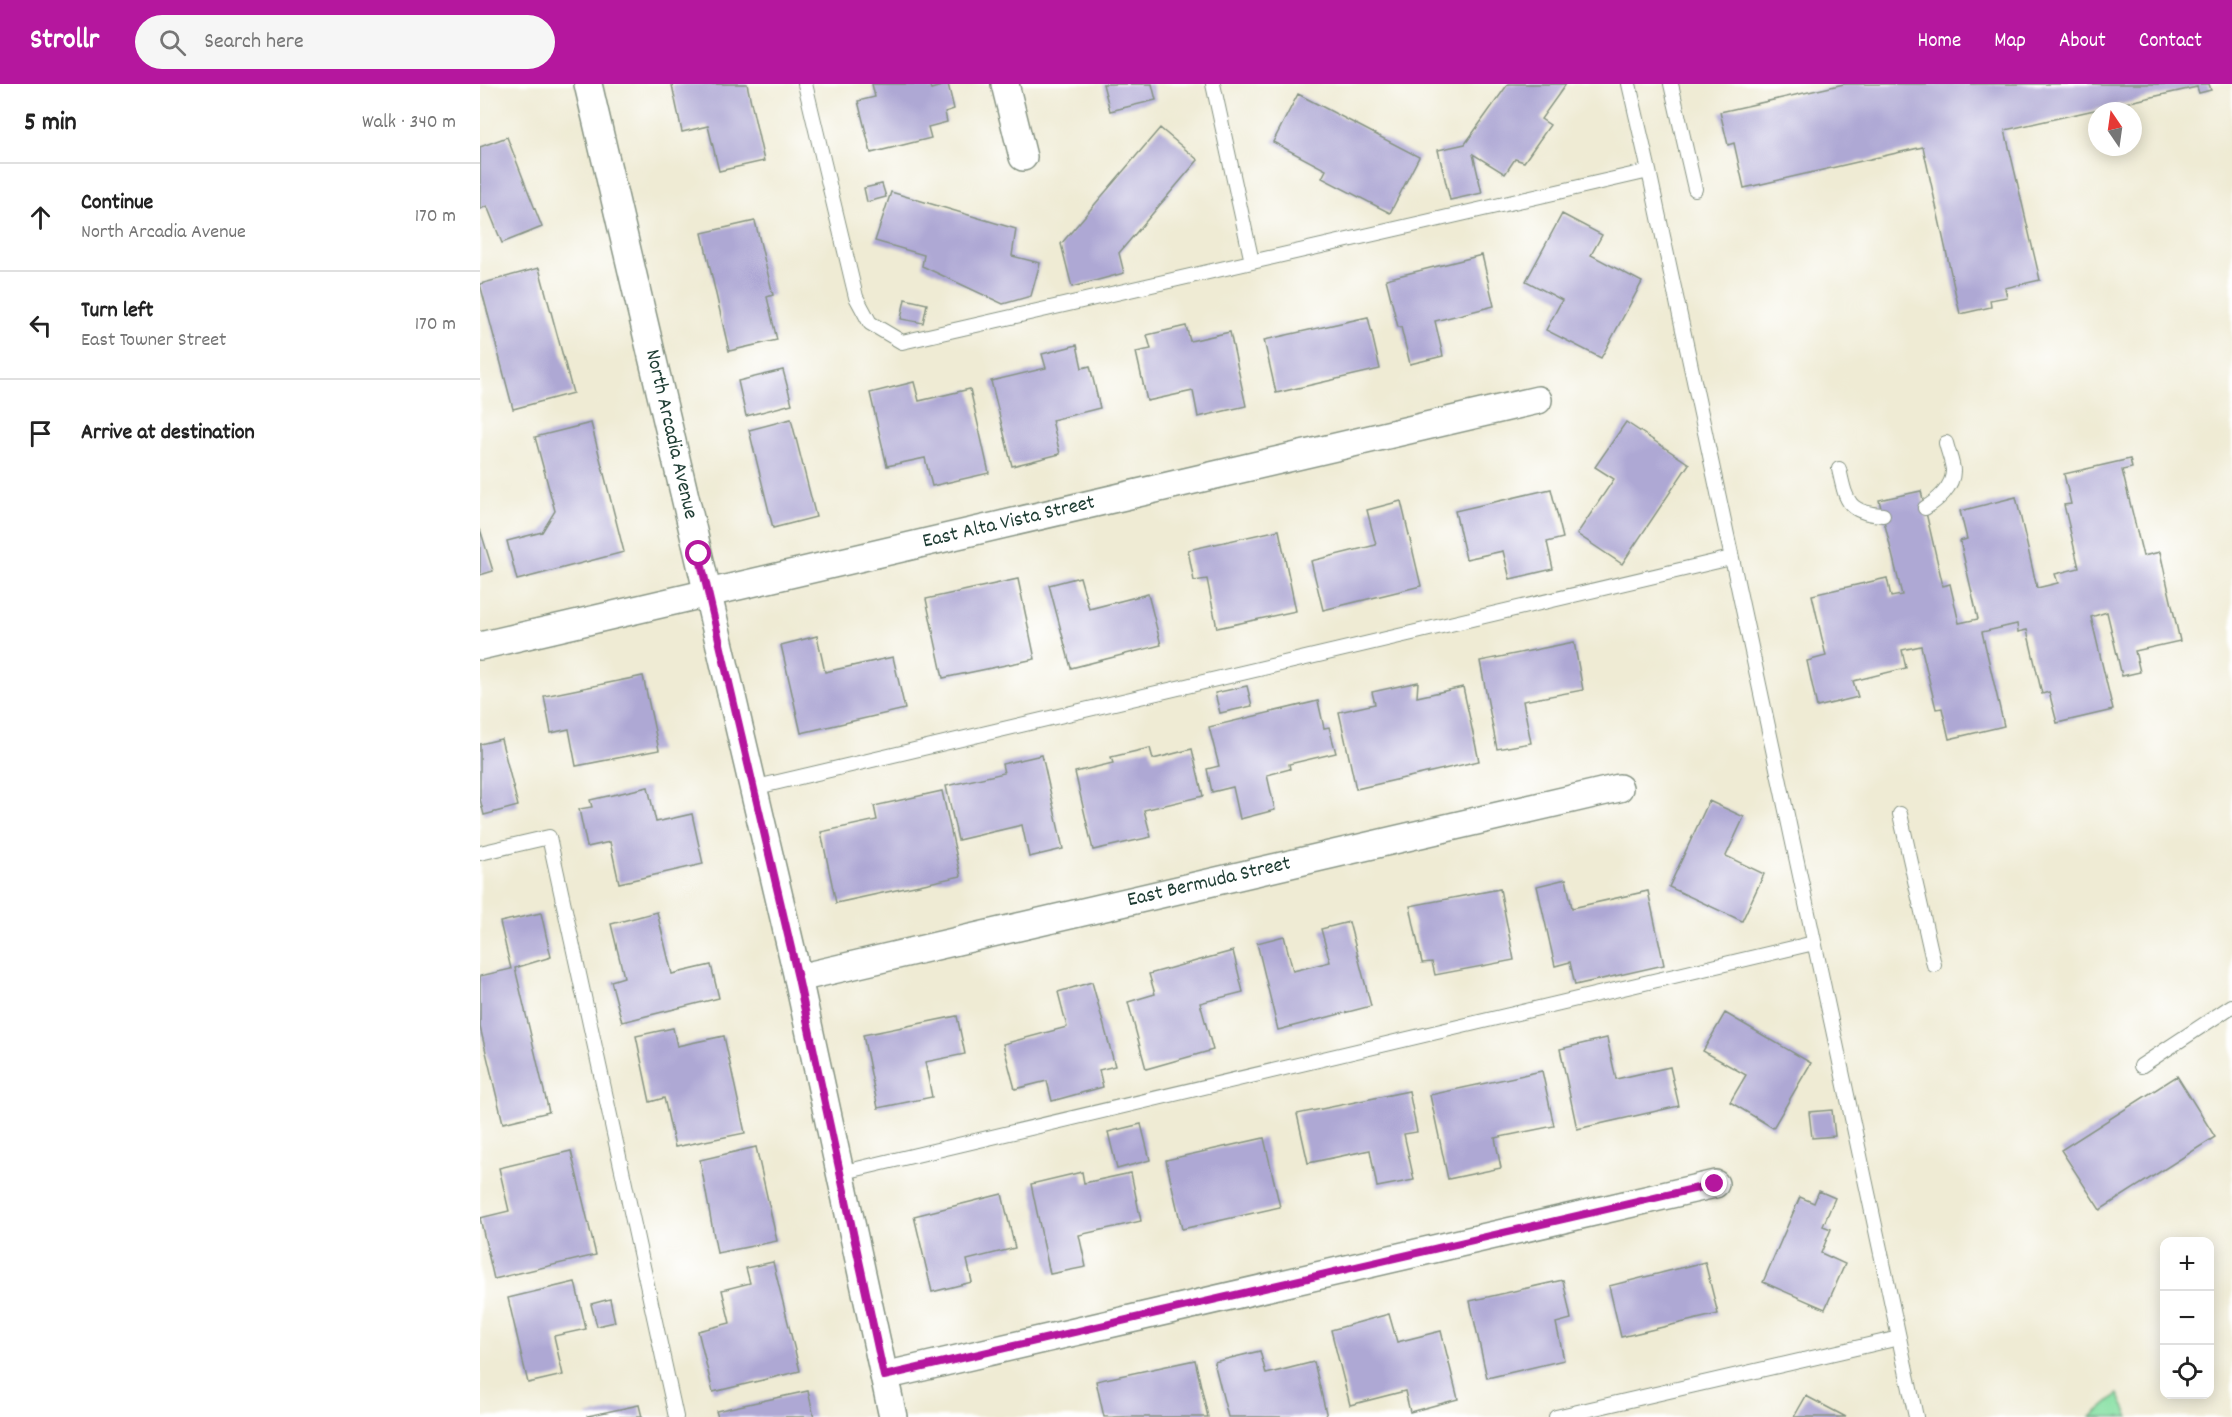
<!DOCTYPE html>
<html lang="en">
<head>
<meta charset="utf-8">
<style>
  body { margin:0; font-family:Dekko,sans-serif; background:#f6f6f6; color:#222 }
  .controls { position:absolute; right:18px; bottom:18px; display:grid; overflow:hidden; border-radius:12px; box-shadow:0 3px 15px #0003 }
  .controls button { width:54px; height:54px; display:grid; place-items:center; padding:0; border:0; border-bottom:2px solid #e0e0e0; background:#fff; color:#222; font:30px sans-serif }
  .compass { position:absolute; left:1608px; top:18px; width:54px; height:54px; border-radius:50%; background:#fff; box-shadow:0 3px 15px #0003; rotate:347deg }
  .stop { position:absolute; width:18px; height:18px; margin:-14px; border:4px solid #b5179e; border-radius:50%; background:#fff }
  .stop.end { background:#b5179e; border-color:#fff; box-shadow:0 2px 6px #0008 }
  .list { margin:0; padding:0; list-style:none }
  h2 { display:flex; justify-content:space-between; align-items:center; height:78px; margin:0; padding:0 24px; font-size:26px }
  h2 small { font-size:20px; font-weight:400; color:#767676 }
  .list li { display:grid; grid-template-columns:39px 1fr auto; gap:18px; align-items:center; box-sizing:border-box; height:108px; padding:0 24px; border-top:2px solid #e0e0e0 }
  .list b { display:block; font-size:22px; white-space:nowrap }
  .list p { margin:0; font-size:20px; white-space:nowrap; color:#767676 }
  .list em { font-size:20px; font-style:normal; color:#767676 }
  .icon { flex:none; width:33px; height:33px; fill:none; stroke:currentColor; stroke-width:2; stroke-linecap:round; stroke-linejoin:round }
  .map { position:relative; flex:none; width:1752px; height:1333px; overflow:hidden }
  header { display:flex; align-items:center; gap:36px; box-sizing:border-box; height:84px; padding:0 30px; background:#b5179e; color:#fff }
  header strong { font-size:28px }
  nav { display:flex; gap:33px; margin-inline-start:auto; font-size:21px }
  .search { width:420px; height:54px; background:#f6f6f6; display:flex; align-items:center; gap:15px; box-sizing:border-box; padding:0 21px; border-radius:33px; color:#767676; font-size:22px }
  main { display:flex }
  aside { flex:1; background:#fff }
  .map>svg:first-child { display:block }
  .green { fill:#88e0a4; stroke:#548e6c; stroke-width:1.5 }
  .building { fill:#aea8d4 }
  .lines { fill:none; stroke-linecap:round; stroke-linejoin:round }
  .service-casing { stroke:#879484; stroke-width:16 }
  .minor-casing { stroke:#879484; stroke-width:30 }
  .service { stroke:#fff; stroke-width:14 }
  .minor { stroke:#fff; stroke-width:27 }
  .route { stroke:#b5179e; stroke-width:8 }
  .labels { text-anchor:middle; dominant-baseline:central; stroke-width:4.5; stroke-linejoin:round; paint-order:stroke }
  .street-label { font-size:21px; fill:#1f3d34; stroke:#fff }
</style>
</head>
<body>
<header>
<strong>Strollr</strong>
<div class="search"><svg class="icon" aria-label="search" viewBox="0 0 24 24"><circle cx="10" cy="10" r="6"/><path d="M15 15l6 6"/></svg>Search here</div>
<nav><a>Home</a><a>Map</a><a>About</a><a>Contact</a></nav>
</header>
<main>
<aside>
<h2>5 min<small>Walk · 340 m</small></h2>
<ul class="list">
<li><svg class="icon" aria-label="ahead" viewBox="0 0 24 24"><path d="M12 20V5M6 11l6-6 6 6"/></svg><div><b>Continue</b><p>North Arcadia Avenue</p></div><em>170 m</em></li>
<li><svg class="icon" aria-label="left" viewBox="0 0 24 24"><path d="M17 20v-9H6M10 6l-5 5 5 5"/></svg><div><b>Turn left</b><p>East Towner Street</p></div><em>170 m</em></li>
<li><svg class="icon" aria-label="arrive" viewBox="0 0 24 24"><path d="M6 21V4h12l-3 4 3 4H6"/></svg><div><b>Arrive at destination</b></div></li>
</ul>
</aside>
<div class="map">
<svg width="1752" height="1333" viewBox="0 0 1752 1333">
  <rect width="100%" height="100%" fill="#fff"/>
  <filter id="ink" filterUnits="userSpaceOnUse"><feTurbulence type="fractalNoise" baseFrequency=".0167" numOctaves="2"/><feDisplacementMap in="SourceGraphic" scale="12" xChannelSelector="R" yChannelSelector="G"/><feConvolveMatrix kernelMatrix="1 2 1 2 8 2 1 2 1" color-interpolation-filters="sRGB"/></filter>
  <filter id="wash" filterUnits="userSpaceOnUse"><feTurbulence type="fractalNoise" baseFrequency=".008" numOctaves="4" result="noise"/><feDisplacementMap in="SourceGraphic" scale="24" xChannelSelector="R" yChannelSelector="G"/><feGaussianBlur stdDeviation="1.35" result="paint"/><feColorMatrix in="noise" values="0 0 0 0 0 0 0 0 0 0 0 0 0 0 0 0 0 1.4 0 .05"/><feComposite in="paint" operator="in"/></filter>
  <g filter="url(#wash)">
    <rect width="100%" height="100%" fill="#efebd4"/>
    <path class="green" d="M1638 1310 1649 1333H1611Z"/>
    <g id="blocks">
      <path class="building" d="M195 0H267L284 77 239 87 228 42 202 48 192 1Z
        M392 0H449L451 5 468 0 474 25 465 28 467 38 448 43 451 54 391 69 378 17 395 13Z
        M623 0H672L676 16 630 27Z
        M1028 0H1086L1061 35 1070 41 1044 78 1035 75 1025 90 993 70 1002 109 970 116 958 66 985 60Z
        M1364 0H1729L1731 6 1719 9 1717 3 1525 46 1560 196 1525 204 1527 213 1510 216 1511 223 1480 230 1443 63 1264 104 1254 59 1248 61 1240 28Z
        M818 10 939 73 910 129 842 94 846 86 793 58Z
        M680 44 718 76 639 169 644 189 592 203 581 160Z
        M27 53 62 143 22 159 7 122 0 125V63Z
        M402 100 406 113 387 118 384 104Z
        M411 108 536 145 532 172 560 179 551 212 523 220 442 182 444 171 395 157Z
        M1082 130 1122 151 1111 171 1162 198 1121 274 1066 246 1082 216 1046 197Z
        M275 137 293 211 287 213 297 256 249 267 222 149Z
        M1002 171 1014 222 955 237 963 272 930 280 921 243H918L906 195Z
        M59 184 93 309 33 325 0 200Z
        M425 215 447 220 443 239 421 235Z
        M888 233 900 285 796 309 784 256Z
        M706 242 710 257 750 248 766 322 718 333 713 307 667 317 656 268 671 265 667 251Z
        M597 261 602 284 610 282 620 324 572 336 580 370 532 382 511 297 566 284 562 270Z
        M303 286 312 320 266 332 258 297Z
        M434 298 439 317 490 305 509 389 452 402 445 374 407 382 390 309Z
        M311 335 336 433 293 444 269 346Z
        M1146 338 1209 380 1142 480 1097 450 1134 395 1115 383Z
        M111 339 144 468 37 496 27 457 62 448 75 427 55 353Z
        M1650 375 1652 384 1642 386 1663 472 1680 468 1700 557 1655 567 1660 588 1642 592 1627 528 1611 533 1633 626 1577 639 1569 608 1562 610 1547 546 1538 548 1537 540 1502 548 1524 642 1469 655 1462 624 1456 625 1441 562 1422 566 1426 584 1373 597 1378 613 1337 623 1327 577 1346 572 1332 511 1407 494 1411 513 1422 511 1399 416 1441 407 1463 502 1470 500 1479 539 1498 535 1480 457 1487 455 1480 427 1536 413 1557 504 1578 499 1575 490 1599 484 1584 421 1591 420 1584 390Z
        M1071 405 1083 454 1067 458 1073 485 1030 495 1023 467 986 475 975 427Z
        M921 417 941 502 843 526 831 477 896 461 887 426Z
        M0 445 13 487 0 491Z
        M799 446 816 527 737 544 727 495 714 497 708 466Z
        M600 493 609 525 668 510 681 561 591 584 569 501Z
        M538 495 555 575 463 594 446 515Z
        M337 552 345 588 413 573 425 625 321 649 301 561Z
        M1094 558 1103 606 1043 617 1051 659 1017 665 1000 577Z
        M163 592 179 666 96 682 89 645 71 649 64 612Z
        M938 598 937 613 983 603 999 677 876 705 859 628 895 620 892 608Z
        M767 602 772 622 740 629 735 609Z
        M838 617 844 644 849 643 856 669 809 680 810 685 787 691 795 726 760 735 753 703 732 708 727 685 739 682 729 643Z
        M21 655 38 722 4 731 0 715V660Z
        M670 664 673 675 712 665 723 712 664 726 671 753 613 766 595 688 633 679 631 673Z
        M562 671 583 765 549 773 542 741 478 756 466 702 524 689 522 680Z
        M168 703 176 738 212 730 223 780 139 799 130 758 107 763 99 725 112 723 110 716Z
        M462 707 481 792 356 819 341 748 397 736 394 722Z
        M1229 717 1264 733 1246 772 1284 790 1262 837 1189 803Z
        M1086 795 1092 824 1168 807 1184 881 1095 901 1090 878 1075 882 1057 802Z
        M1020 805 1034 876 955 891 952 878 942 879 930 822Z
        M177 828 192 890 231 881 239 914 142 938 131 897 144 893 131 840Z
        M61 829 71 873 35 884 69 1028 23 1039 0 943V892L31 885 20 838Z
        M869 838 891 922 798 946 777 859 804 852 813 887 850 878 841 845Z
        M753 867 763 908 720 919 733 966 666 985 648 918 675 910 669 890Z
        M612 898 635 982 619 986 623 1003 572 1017 567 997 535 1005 523 960 587 943 578 908Z
        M1245 929 1331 979 1293 1044 1250 1018 1266 991 1223 967Z
        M477 932 485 970 445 978 452 1013 398 1024 383 951Z
        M193 944 197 962 244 952 265 1049 195 1063 184 1014 170 1018 156 952Z
        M1127 954 1136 995 1190 983 1199 1022 1097 1045 1080 965Z
        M1062 987 1074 1042 1015 1054 1021 1084 968 1095 950 1011Z
        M1697 992 1735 1053 1620 1126 1581 1066Z
        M929 1007 937 1048 924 1050 934 1096 897 1103 890 1066 828 1079 817 1030Z
        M1352 1026 1355 1052 1332 1054 1329 1028Z
        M661 1040 670 1076 637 1085 628 1048Z
        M784 1054 800 1123 702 1145 686 1076Z
        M276 1063 297 1157 237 1169 220 1076Z
        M91 1067 116 1171 14 1195 0 1134 29 1127 19 1084Z
        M602 1088 604 1099 651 1089 661 1137 599 1151 606 1183 570 1190 551 1100Z
        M1339 1107 1355 1114 1343 1142 1351 1145 1341 1169 1365 1180 1345 1225 1283 1198 1320 1113 1334 1119Z
        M522 1110 535 1164 487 1176 492 1198 452 1208 434 1132Z
        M293 1178 320 1287 233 1308 218 1247 250 1239 242 1206 270 1199 266 1184Z
        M1225 1178 1238 1230 1141 1253 1129 1202Z
        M1083 1196 1091 1235 1076 1239 1084 1276 1007 1294 990 1217Z
        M95 1198 106 1245 74 1252 83 1291 48 1299 28 1214Z
        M130 1215 135 1238 117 1242 111 1220Z
        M909 1230 917 1258 961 1247 978 1315 930 1328 925 1307 870 1321 851 1246Z
        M780 1267 786 1290 834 1278 847 1333H748L734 1278Z
        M715 1276 728 1333H624L616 1297Z
        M328 1307 334 1333H238L236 1327Z
        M1326 1312 1366 1333H1314Z
        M159 1321 162 1333H107V1332Z"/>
    </g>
  </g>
  <g filter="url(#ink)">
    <use href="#blocks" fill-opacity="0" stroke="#879484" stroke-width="1.5"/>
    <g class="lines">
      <g class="service-casing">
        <path id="service" d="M325 0 376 213 390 239 422 258 1169 87 1149 0
          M733 0 772 178
          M1191 0 1215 105
          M1169 87 1436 1333
          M1359 385C1366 416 1367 429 1403 431
          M1445 424C1457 417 1473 403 1473 387 1473 379 1468 368 1466 359
          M273 704 1251 474
          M1420 730 1454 881
          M0 769 69 753 196 1333
          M1661 982 1752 922
          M360 1089 1334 859
          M1076 1333 1419 1254"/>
      </g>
      <g class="minor-casing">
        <g id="minor">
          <path id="s1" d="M108 0 318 894 413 1333"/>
          <path d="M525 0 543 73"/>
          <path id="s2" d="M0 562 1058 316"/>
          <path id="s3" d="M318 894 1139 704"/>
          <path d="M404 1292 1235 1100"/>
        </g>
      </g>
      <use href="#service" class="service"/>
      <use href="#minor" class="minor"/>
    </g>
  </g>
  <g class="lines" filter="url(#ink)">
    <path class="route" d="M219 470 318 894 404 1292 1235 1100"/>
  </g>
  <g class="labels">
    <g class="street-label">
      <text stroke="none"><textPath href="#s1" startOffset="360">North Arcadia Avenue</textPath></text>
      <text stroke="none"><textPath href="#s2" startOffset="543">East Alta Vista Street</textPath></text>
      <text stroke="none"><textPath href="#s3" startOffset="422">East Bermuda Street</textPath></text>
    </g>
  </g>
</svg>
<div class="controls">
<button>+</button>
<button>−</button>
<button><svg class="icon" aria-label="locate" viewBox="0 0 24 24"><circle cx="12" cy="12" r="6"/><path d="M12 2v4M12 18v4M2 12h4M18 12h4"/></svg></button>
</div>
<svg class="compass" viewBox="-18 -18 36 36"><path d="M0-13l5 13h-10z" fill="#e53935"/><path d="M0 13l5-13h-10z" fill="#767676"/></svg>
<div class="stop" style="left:219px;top:470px"></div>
<div class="stop end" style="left:1235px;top:1100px"></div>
</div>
</main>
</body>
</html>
